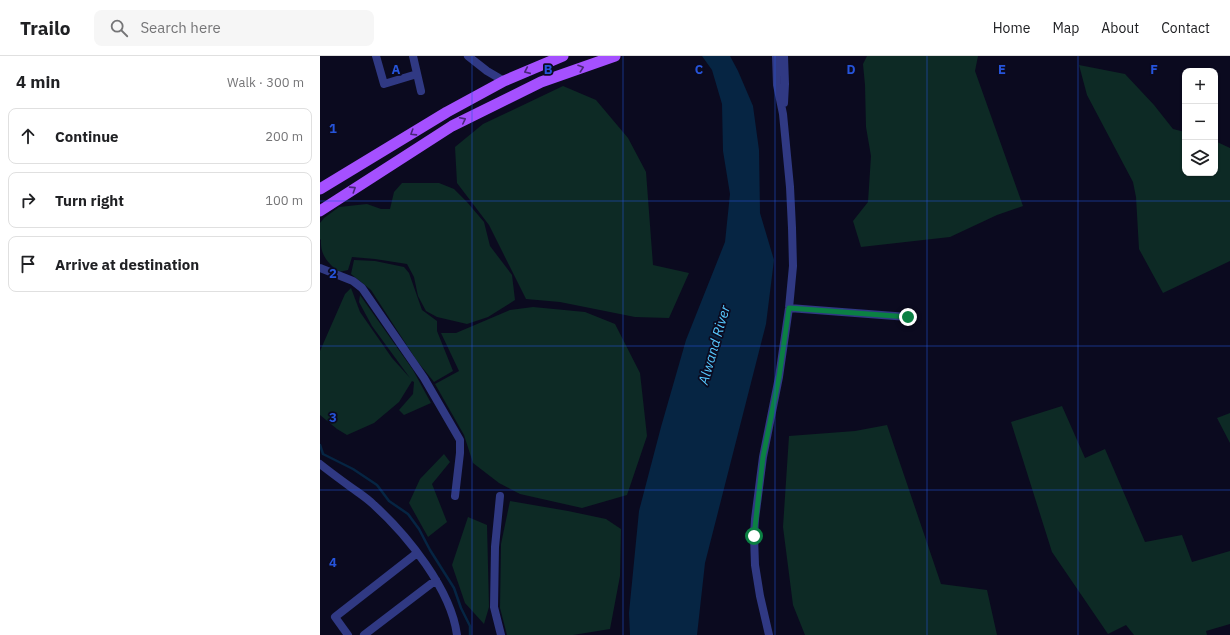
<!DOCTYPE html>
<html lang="en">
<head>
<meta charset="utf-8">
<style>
  body { margin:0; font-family:"IBM Plex Sans",sans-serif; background:#f6f6f6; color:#202124 }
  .controls { position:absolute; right:12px; top:12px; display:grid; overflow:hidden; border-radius:8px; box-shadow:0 1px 3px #0004 }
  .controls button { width:36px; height:36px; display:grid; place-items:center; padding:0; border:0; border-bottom:1px solid #e0e0e0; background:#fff; color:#202124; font:20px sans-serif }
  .stop { position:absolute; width:12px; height:12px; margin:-9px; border:3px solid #0b8043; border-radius:50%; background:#fff }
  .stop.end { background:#0b8043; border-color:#fff; box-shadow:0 1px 4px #0008 }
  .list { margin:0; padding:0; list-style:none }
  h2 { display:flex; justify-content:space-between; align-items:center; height:52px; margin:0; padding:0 16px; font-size:17px }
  h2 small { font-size:13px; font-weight:400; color:#757577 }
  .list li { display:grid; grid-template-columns:26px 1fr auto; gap:12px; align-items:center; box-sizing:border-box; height:56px; margin:0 8px 8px; padding:0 8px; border:1px solid #e0e0e0; border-radius:8px }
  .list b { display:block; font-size:15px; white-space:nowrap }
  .list em { font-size:13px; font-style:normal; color:#757577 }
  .icon { flex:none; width:22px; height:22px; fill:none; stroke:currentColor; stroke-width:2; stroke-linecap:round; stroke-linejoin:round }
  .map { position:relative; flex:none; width:910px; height:579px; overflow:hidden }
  header { display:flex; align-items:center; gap:24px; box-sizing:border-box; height:56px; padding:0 20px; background:#fff; border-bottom:1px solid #e0e0e0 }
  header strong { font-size:19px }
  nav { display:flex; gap:22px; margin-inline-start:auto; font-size:14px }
  .search { width:280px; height:36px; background:#f6f6f6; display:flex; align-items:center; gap:10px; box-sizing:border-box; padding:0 14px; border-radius:8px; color:#757577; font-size:15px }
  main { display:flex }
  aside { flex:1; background:#fff }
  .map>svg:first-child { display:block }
  .green { fill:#0d2a25 }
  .water { fill:#062543 }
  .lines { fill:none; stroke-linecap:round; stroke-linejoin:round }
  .stream { stroke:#062543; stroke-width:2.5 }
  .minor { stroke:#303983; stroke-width:8 }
  .major { stroke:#a550ff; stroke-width:11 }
  .oneway { stroke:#492679 }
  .route { stroke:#0b8043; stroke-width:5 }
  .grid { fill:none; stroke:#2654da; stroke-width:1; stroke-opacity:0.55 }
  .labels { text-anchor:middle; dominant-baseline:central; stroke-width:3.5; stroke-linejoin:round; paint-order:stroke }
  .water-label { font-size:14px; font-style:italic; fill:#57c9ff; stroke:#0b0a1f }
  .grid-label { font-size:13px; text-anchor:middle; font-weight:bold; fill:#2654da; stroke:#0b0a1f; stroke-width:3.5; stroke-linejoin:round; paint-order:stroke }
</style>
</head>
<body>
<header>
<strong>Trailo</strong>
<div class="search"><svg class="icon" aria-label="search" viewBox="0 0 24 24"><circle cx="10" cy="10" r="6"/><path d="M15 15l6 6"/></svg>Search here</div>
<nav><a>Home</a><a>Map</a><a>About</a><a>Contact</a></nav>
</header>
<main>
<aside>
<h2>4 min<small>Walk · 300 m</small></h2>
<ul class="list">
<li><svg class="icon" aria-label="ahead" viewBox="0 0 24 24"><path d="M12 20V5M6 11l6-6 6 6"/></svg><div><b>Continue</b></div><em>200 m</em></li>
<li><svg class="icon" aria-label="right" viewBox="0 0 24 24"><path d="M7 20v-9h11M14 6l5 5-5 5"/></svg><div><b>Turn right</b></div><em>100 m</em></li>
<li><svg class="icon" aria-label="arrive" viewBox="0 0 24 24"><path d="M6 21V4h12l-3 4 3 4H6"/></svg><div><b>Arrive at destination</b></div></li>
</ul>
</aside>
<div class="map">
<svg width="910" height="579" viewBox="0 0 910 579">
  <rect width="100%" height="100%" fill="#0b0a1f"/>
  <path class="green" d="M547 0H658L655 15 703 150 677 159 630 181 541 191 533 165 548 146 551 100 546 71 545 29 543 8Z
    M759 9 805 18 834 49 853 73 865 76V117H895V85L910 92V205L843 237 819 193 816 141 813 126 767 39Z
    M243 30 276 44 308 82 326 116 333 209 369 217 349 262 315 261 240 246 206 243 169 169 137 127 135 91 163 68Z
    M82 127H119L134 133 147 146 164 166 170 190 192 219 195 244 168 261 147 268 117 261 106 255 98 240 94 221 87 208 55 203 32 201 28 214 19 216C8 207 0 199 1 184L0 183V167L4 162 19 151 47 148 61 153H70L74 136Z
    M34 204 55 205 84 211 89 217 102 254 117 265V275L133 315 114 326 97 305 51 234 31 218Z
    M31 232 40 256 72 302 90 322 52 270 39 246 40 239 93 314 111 347 84 359 79 354 93 338 94 326 92 325 79 346 54 367 27 379 17 373 0 359V295L25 238Z
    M213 251 265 256 295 268 320 317 327 380 307 439 262 452 200 438 179 427 153 407 144 379 115 328 139 315 121 277H136L190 254Z
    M742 350 765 402 785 393 825 486 862 479 872 506 910 495V568L886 575 887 579H814L806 569 788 578 732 496 691 366Z
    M910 357V387L897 362Z
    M567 369 621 528 667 534 677 579H485L473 549 463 471 469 380 535 375Z
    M124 398 130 406 112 428 127 466 108 481 89 447 100 423Z
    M190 445 248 455 286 463 301 473 300 520 290 573 253 579H187L180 552 181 488Z
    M148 461 167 469 169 551 164 568 145 547 132 509Z"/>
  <path class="water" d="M382 0H410L418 15 433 50 439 94 440 157 454 204 446 268 385 507 377 579H310L309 557 319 455 341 371 366 284 405 186 410 138 403 95 402 48 392 14Z"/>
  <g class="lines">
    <path class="stream" d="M0 389 3 398 33 413 57 429 69 445 88 458 99 473 110 494 134 532 141 552 150 570V579"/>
    <path class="minor" d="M56 0 64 28 97 18
      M93 0 101 35
      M148 0 167 15 184 25
      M464 47 465 28 464 0
      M0 212 33 225 42 232 104 322 140 384V397L135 440
      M469 252 588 261
      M0 408C10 416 21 424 32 432 39 437 47 442 54 449 87 479 131 533 137 579
      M180 440 175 491 174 551 181 579
      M28 579 15 561 97 497
      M44 579 116 524
      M449 579 440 540 435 509 434 480 435 463 443 401 459 321 469 252 473 210 472 172 470 131 463 58 457 29 456 0"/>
    <path class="major" d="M0 133 127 56 184 25 243 0
      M0 155 132 70 221 26 295 0"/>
  </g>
  <defs><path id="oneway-chevron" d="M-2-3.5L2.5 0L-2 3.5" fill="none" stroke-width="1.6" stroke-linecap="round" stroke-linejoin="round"/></defs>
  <g class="oneway">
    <use href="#oneway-chevron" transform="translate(261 12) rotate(-19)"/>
    <use href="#oneway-chevron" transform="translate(207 15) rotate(156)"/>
    <use href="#oneway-chevron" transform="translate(143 64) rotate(-27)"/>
    <use href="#oneway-chevron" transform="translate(93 77) rotate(148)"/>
    <use href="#oneway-chevron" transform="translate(33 133) rotate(-33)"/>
  </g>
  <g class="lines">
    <path class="route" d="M434 480 443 401 459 321 469 252 588 261"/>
  </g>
  <path class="grid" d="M152 0V579M303 0V579M455 0V579M607 0V579M758 0V579M0 145H910M0 290H910M0 434H910"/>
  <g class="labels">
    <g class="water-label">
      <text transform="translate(394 289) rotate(-74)">Alwand River</text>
    </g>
  </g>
  <g class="grid-label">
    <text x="76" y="18">A</text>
    <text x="228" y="18">B</text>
    <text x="379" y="18">C</text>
    <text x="531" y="18">D</text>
    <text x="682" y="18">E</text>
    <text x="834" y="18">F</text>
    <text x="13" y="77">1</text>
    <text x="13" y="222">2</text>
    <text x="13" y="366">3</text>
    <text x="13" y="511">4</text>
  </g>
</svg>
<div class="controls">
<button>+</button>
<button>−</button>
<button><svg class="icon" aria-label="layers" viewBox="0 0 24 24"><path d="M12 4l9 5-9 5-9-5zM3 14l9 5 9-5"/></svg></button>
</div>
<div class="stop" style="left:434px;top:480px"></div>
<div class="stop end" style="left:588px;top:261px"></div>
</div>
</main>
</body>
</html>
